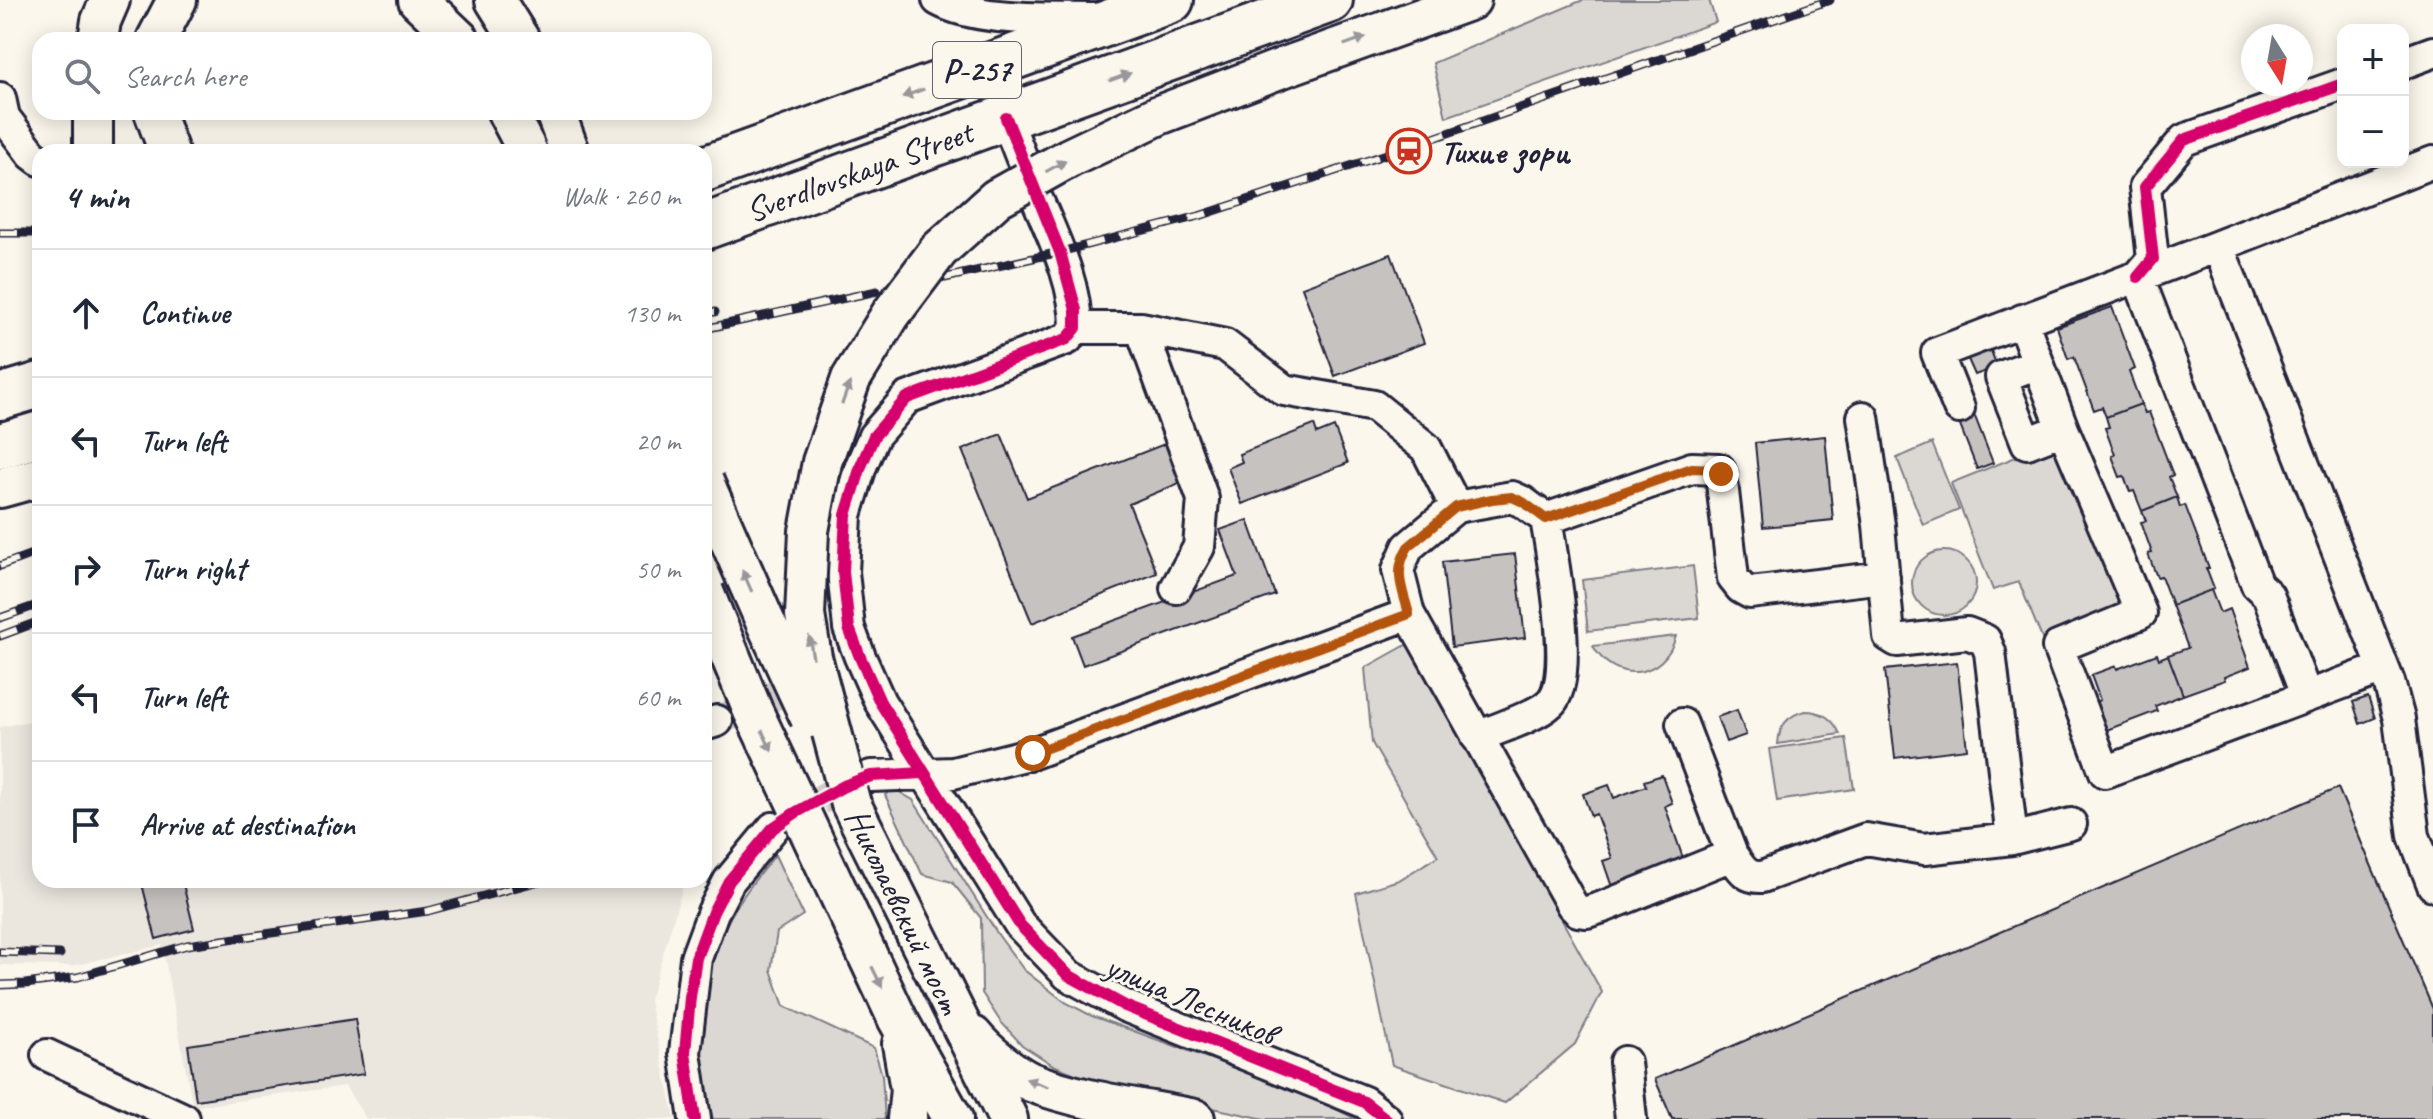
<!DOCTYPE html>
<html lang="en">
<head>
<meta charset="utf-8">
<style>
  body { margin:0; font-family:Caveat,sans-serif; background:#f6f6f7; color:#1f2937 }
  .controls { position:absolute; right:24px; top:24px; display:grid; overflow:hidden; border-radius:16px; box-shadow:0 4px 20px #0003 }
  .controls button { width:72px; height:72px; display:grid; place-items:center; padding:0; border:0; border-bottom:2px solid #e0e1e3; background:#fff; color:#1f2937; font:40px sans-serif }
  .compass { position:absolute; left:2241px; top:24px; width:72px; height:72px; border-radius:50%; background:#fff; box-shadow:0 4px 20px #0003; rotate:169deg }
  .stop { position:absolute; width:24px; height:24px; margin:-18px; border:6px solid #b45309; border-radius:50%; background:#fff }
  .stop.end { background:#b45309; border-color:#fff; box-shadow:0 2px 8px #0008 }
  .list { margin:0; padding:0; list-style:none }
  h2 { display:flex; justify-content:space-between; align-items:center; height:104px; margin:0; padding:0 32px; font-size:34px }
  h2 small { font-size:26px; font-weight:400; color:#747a83 }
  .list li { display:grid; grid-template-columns:52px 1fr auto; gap:24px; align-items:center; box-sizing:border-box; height:128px; padding:0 32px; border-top:2px solid #e0e1e3 }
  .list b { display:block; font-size:30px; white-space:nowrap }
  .list em { font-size:26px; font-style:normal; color:#747a83 }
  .icon { flex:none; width:44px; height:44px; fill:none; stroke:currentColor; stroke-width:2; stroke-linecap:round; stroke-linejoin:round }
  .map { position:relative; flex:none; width:2433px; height:1119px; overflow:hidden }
  .search { position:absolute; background:#fff; box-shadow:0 4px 20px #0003; left:32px; top:32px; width:680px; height:88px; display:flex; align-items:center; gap:20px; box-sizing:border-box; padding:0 28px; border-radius:24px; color:#747a83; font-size:30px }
  .panel { position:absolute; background:#fff; box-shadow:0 4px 20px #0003; left:32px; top:144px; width:680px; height:744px; border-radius:24px }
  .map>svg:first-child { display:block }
  .built { fill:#ebe7df }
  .green { fill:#dbd8d3; stroke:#7e7d87; stroke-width:2 }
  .building { fill:#c6c2c0; stroke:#22223b; stroke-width:2 }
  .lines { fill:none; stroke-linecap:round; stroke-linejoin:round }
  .minor-tunnel { stroke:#d0ccc9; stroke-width:30; stroke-dasharray:30 15; stroke-linecap:butt }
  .minor-casing { stroke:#22223b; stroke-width:36 }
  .major-casing { stroke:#22223b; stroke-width:44 }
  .highway-casing { stroke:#22223b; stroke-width:50 }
  .minor { stroke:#fbf7ec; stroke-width:30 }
  .major { stroke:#fbf7ec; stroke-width:38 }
  .highway { stroke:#fbf7ec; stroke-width:44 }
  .rail-casing { stroke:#22223b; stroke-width:9 }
  .rail { stroke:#fbf7ec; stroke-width:6; stroke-dasharray:18; stroke-linecap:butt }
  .major-bridge-casing { stroke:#22223b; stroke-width:44; stroke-linecap:butt }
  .major-bridge { stroke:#fbf7ec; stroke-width:38 }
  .cycleway-casing { stroke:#fbf7ec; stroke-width:17 }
  .cycleway { stroke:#d6006c; stroke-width:12 }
  .oneway { fill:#99979c }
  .route { stroke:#b45309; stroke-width:10 }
  .labels { text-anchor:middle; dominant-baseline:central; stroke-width:6; stroke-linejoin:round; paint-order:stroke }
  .shield { fill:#fbf7ec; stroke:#636270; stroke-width:2 }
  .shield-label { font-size:32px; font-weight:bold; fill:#22223b }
  .poi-label { font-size:34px; font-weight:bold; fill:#22223b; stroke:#fbf7ec; text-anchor:start }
  .street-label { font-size:34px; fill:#22223b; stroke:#fbf7ec }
</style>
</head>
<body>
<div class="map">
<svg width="2433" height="1119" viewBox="0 0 2433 1119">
  <rect width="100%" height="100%" fill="#fbf7ec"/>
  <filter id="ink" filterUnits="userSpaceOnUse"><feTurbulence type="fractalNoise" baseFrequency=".0125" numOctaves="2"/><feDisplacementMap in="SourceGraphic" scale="16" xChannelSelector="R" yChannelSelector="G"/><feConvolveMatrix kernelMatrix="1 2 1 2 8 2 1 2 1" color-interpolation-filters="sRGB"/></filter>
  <g filter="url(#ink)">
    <path class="built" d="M40 719V880H685L649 1001 675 1119H366L345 1086 193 1107 162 945 72 966 0 965V727Z"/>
    <path class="green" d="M1583 0H1709L1716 22 1446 117 1433 63Z
      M1932 443 1959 510 1923 525 1897 458Z
      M2051 443 2123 611 2043 641 2019 582 1993 590 1951 483Z
      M1912 583a32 32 0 1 1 64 0a32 32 0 1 1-64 0Z
      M1693 566 1699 618 1588 631 1582 580Z
      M1676 636C1664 679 1615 685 1593 646Z
      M1408 644 1602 992 1575 1044 1505 1103 1392 1065 1356 893 1399 880 1438 856 1372 743 1365 668Z
      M1805 711C1822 711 1833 718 1840 734L1778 744C1779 726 1788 715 1805 711Z
      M1846 738 1854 789 1777 801 1769 749Z
      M894 789 913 800 999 936 1024 970 1065 1002 1092 1016 1299 1091 1356 1119H1265L1137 1092 1093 1081 1053 1065 1022 1045 1000 1021 982 993 981 918 952 882 922 874 885 795Z
      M775 855 803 915 777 932 771 970 784 1006 874 1048 882 1075 885 1119H713C708 1099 703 1079 701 1058 698 1013 711 948 735 909 746 890 761 872 775 855Z"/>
    <path class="building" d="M1391 254 1424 343 1335 376 1302 287Z
      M2112 307 2135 369 2129 372 2141 404 2106 417 2102 407 2094 410 2074 357 2068 359 2057 327Z
      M1990 348 1997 367 1975 375 1967 357Z
      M1970 404 1993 463 1977 469 1954 410Z
      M2141 404 2145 413 2149 412 2173 475 2169 477 2177 497 2142 511 2134 491 2130 492 2124 476 2120 477 2112 456 2115 455 2105 428 2109 427 2106 417Z
      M1314 425 1317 434 1334 427 1348 463 1242 504 1228 468 1242 462 1239 454Z
      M1001 434 1027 498 1167 443 1182 482 1129 504 1157 573 1032 623 962 450Z
      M1825 436 1833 520 1763 527 1755 443Z
      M2177 497 2180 507 2185 505 2209 568H2206L2214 589 2172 605 2161 576 2157 577 2148 554 2152 553 2141 522 2146 521 2142 511Z
      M1248 520 1275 595 1083 665 1072 636 1237 576 1220 530Z
      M1515 554 1525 638 1452 647 1442 562Z
      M2211 590 2220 613 2229 609 2250 667 2224 677 2225 680 2183 695 2168 655 2188 648 2172 605Z
      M2157 654 2159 659 2168 655 2183 695 2155 706 2157 711 2104 731 2094 703 2100 700 2091 675 2116 666 2117 669Z
      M1957 662 1967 749 1895 758 1885 670Z
      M2368 697 2375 718 2360 724 2353 702Z
      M1737 710 1746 735 1726 742 1717 717Z
      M1662 775 1672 803 1665 806 1685 864 1613 890 1603 861 1612 858 1596 814 1591 816 1583 794 1609 785 1614 798 1646 786 1644 781Z
      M2338 788 2433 1009V1119H1672L1655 1079Z
      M141 880H182L194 929 156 939Z
      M355 1019 364 1074 196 1100 188 1045Z"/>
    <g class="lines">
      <path class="minor-tunnel" d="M717 721 839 667
        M781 823 844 786 866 779"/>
      <g class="minor-casing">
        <path id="minor" d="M938 0C977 22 1051 18 1096 19
          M2403 63 2433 52
          M0 98 4 117 32 154 40 160
          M1006 118 1022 159
          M2433 162 2218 246 2389 682 2399 719 2414 836 2433 885
          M1038 201C1055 241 1076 284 1076 328L1067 339 907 398 874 436 861 466 846 515 843 572 849 628 860 657 880 702 1020 925 1068 975 1125 1006 1364 1102 1386 1119
          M2022 320 2063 429 2141 613 2058 647 2105 772 2383 668
          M1076 328H1141L1225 345 1284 390 1374 406 1426 448 1456 507
          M1141 328 1203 499 1199 547 1176 588
          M2038 363 2001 377 2027 443 2063 429
          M1959 408 1937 353 2218 246
          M1546 519 1692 468 1719 469 1721 474 1733 578 1741 588 1750 593 1884 577
          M2306 695 2268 595 2257 585 2138 277 2153 259 2145 187 2184 140 2343 84
          M704 725 717 721
          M1477 737C1496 729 1537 716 1550 703 1576 679 1552 555 1546 519L1523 502 1512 497 1456 507 1408 547 1398 570 1409 614 1572 905 1578 911 1587 912 1603 907 1732 855 1682 724
          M871 776 953 773 1033 753 1409 614
          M2012 839 2071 824
          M1732 855C1741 868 1745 878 1762 877L1866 839 1924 849 2012 839 1990 652 1985 640 1967 633 1897 641 1889 636 1879 525 1863 417
          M47 1055 184 1119
          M1625 1062 1631 1119
          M695 1119 685 1053 696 958 713 912 729 881 773 828"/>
      </g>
      <g class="major-casing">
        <path id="major" d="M418 0 460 40
          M495 0 520 40
          M98 40 101 21 110 0
          M156 40 177 0
          M1282 68 1471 0
          M154 112 169 152
          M507 112 528 152
          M555 112 570 152
          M93 152V112
          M0 488 40 477
          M851 804 1008 1119
          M897 1018 953 1119
          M973 1036C984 1050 1014 1075 1031 1082 1083 1102 1141 1108 1195 1119
          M902 1044 910 1089 907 1119"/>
      </g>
      <g class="highway-casing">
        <path id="highway" d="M704 169 1171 0
          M704 227 1330 0
          M0 397 40 385
          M0 446 40 434"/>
      </g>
      <use href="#minor" class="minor"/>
      <use href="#major" class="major"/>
      <use href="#highway" class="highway"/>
      <g class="rail-casing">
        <path id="rail" d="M0 233H40
          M945 278 1060 252 1199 216 1408 147 1830 0
          M704 312H715
          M704 329 877 291
          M0 566 40 551
          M0 618 40 604
          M0 636 40 621
          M0 952 60 954
          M0 985 25 984 78 977 187 945 428 911 543 880"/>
      </g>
      <use href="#rail" class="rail"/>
      <g class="major-bridge-casing">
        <path id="major-bridge" d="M704 482 764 619 810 718
          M704 592 753 711 897 1018
          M851 804 812 657 805 615 809 531 822 462 851 379 891 314 939 250 997 198 1069 158 1159 115 1282 68"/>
      </g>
      <use href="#major-bridge" class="major-bridge"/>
      <g class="cycleway-casing">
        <path id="cycleway" d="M1006 118 1060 252 1076 310V328L1067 339 907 398 874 436 861 466 846 515 843 572 849 628 860 657 880 702 1020 925 1068 975 1125 1006 1364 1102 1386 1119
          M2138 277 2153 259 2145 187 2184 140 2343 84
          M695 1119 685 1053 690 997 696 958 713 912 729 881 773 828 795 813 844 786 871 776 923 773"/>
      </g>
      <use href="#cycleway" class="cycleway"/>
    </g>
    <defs><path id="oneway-solid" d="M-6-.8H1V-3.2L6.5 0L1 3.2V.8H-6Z" transform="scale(2)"/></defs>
    <g class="oneway">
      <use href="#oneway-solid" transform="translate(1355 41) rotate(-20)"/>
      <use href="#oneway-solid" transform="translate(1120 77) rotate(-20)"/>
      <use href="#oneway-solid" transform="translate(913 93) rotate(160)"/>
      <use href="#oneway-solid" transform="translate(1056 166) rotate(-29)"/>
      <use href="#oneway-solid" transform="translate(846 393) rotate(-70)"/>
      <use href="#oneway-solid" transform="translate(747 581) rotate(-114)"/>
      <use href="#oneway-solid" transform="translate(811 647) rotate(-100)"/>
      <use href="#oneway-solid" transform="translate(767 741) rotate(65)"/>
      <use href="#oneway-solid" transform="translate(877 977) rotate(64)"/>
      <use href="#oneway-solid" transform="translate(1037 1083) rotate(-160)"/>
    </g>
  </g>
  <g class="lines" filter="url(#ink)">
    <path class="route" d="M1033 753 1409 614C1402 587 1393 572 1408 547L1456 507 1492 499 1512 497 1523 502 1546 519 1692 468 1719 469 1721 474"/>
  </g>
  <defs>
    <g id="station-ring" transform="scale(2.3)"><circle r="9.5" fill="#fbf7ec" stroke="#c8321e" stroke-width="1.5"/><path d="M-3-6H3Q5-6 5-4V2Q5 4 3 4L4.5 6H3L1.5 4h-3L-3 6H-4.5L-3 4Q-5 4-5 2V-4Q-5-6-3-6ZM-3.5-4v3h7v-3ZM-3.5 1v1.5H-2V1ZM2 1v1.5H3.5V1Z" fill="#c8321e"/></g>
  </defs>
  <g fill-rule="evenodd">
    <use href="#station-ring" x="1409" y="151"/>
  </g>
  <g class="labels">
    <rect class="shield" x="933" y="42" width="88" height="56" rx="6"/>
    <g class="shield-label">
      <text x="977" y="70">Р-257</text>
    </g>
    <g class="poi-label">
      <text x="1440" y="151">Тихие зори</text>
    </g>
    <g class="street-label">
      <text transform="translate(859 171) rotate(-20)">Sverdlovskaya Street</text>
      <text transform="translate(904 911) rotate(64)">Николаевский мост</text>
      <text transform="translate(1191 999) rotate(23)">улица Лесников</text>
    </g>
  </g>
</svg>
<div class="controls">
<button>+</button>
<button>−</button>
</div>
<svg class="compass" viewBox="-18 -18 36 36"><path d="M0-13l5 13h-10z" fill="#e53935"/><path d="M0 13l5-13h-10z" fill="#747a83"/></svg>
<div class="stop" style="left:1033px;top:753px"></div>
<div class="stop end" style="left:1721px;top:474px"></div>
<div class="search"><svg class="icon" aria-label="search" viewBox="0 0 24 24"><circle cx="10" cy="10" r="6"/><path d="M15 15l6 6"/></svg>Search here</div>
<section class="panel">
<h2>4 min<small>Walk · 260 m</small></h2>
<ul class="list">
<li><svg class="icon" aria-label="ahead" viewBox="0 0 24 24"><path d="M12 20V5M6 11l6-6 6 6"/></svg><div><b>Continue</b></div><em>130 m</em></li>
<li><svg class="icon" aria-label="left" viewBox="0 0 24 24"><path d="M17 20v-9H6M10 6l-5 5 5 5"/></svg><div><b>Turn left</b></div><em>20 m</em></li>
<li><svg class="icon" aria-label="right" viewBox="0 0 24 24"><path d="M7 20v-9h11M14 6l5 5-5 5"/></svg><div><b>Turn right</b></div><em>50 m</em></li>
<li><svg class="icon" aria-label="left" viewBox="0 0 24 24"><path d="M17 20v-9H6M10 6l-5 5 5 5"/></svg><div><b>Turn left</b></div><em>60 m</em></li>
<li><svg class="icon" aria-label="arrive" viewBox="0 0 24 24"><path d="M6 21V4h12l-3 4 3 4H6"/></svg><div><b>Arrive at destination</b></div></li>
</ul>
</section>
</div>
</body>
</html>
